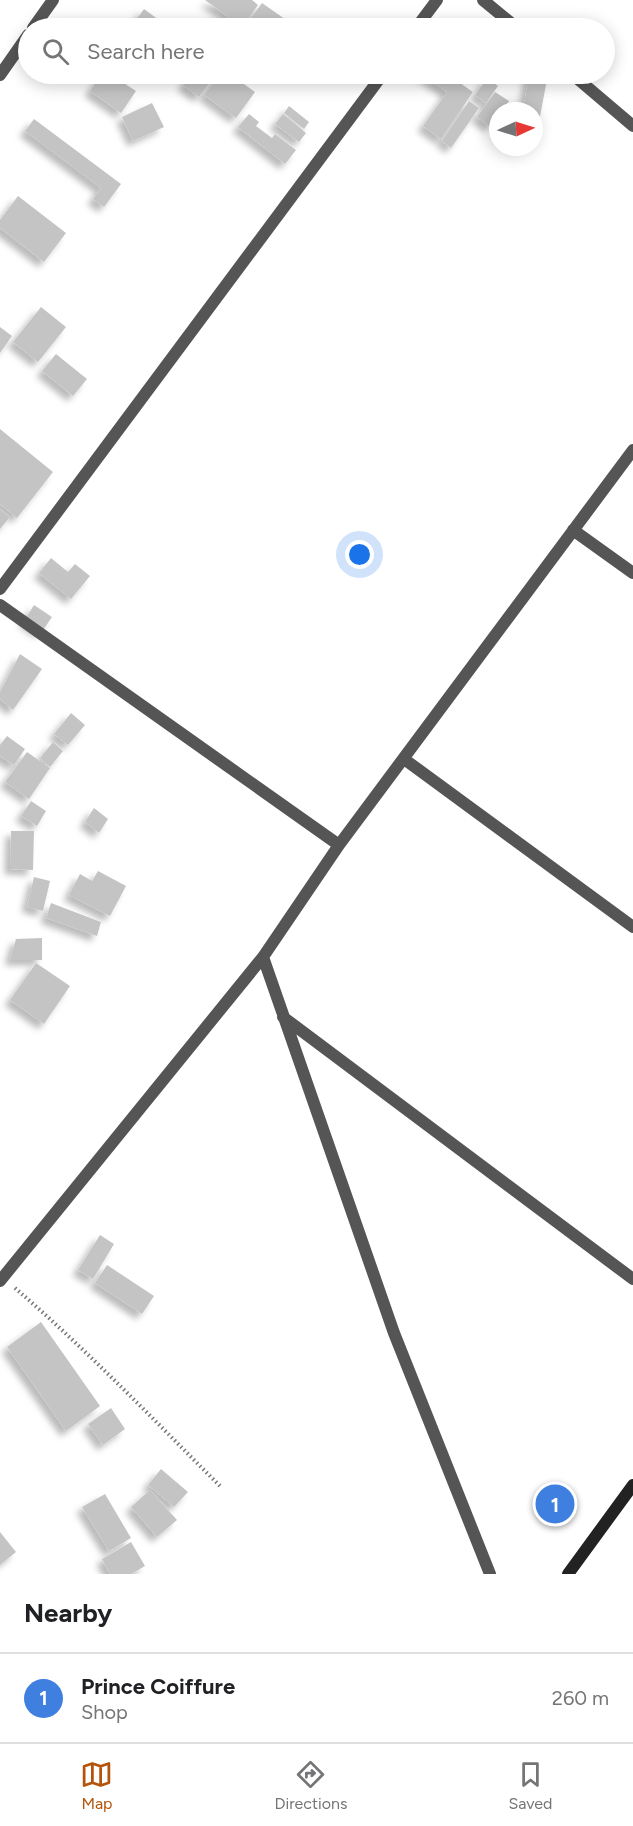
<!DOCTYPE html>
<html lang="en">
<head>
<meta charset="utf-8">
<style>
  body { margin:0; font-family:Figtree,sans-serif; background:#f2f2f2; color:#202124 }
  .compass { position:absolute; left:489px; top:102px; width:54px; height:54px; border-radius:50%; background:#fff; box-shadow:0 3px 15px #0003; rotate:86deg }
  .you { position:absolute; left:360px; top:555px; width:21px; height:21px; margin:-15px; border:4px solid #fff; border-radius:50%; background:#1a73e8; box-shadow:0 0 0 9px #1a73e833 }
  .badge { display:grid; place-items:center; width:39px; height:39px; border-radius:50%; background:#b45309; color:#fff; font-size:20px; font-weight:700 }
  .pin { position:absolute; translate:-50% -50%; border:3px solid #fff; box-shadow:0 2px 6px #0006 }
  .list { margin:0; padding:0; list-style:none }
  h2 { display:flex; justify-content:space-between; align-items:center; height:78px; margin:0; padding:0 24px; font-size:26px }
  h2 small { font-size:20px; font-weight:400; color:#757577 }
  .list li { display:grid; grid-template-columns:39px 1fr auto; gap:18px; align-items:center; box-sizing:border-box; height:90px; padding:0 24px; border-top:2px solid #e0e0e0 }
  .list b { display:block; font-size:22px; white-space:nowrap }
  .list p { margin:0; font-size:20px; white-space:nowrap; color:#757577 }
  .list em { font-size:20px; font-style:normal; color:#757577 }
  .icon { flex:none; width:33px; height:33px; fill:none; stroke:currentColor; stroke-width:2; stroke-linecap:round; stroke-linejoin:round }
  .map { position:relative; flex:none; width:633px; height:1574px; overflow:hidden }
  .search { position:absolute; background:#fff; box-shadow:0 3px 15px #0003; left:18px; right:18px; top:18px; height:66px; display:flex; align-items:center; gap:15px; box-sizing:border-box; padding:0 21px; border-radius:33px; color:#757577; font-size:22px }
  .sheet { height:168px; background:#fff }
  nav { display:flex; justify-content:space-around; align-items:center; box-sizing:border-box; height:84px; border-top:2px solid #e0e0e0; background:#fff; font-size:16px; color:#757577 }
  nav a { display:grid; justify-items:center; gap:3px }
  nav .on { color:#b45309 }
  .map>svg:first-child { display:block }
  .building { fill:#c4c4c4; filter:url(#shadow) }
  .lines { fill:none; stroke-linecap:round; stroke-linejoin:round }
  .path { stroke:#777; stroke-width:4; stroke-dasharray:1.5 3; stroke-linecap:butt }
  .street { stroke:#555; stroke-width:12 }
  .secondary { stroke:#222; stroke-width:12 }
</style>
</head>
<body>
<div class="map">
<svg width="633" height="1574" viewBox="0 0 633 1574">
  <defs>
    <filter id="shadow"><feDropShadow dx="-5.5" dy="5.5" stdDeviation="3" flood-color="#0004"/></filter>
  </defs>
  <rect width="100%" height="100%" fill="#fff"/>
  <path class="building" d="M205 0H252L258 5 242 27Z
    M262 3 292 24 289 28H244Z
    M144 9 170 28H130Z
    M102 74H110L136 91 121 113 90 91Z
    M191 74H216L199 97 183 85Z
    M219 74H230L255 92 236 118 204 95Z
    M421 74H447L473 92 441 139 423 126 447 92Z
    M529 74H548L535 143 534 111H523Z
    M487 78 498 86 486 103 475 95Z
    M495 92 509 101 502 111H498V116L490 127 477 117Z
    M469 101 479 108 451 148 442 141Z
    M152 103 164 127 133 141 122 117Z
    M289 106 309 122 304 129 284 113Z
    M249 114 259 122 256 126 272 138 275 134 296 150 285 164 238 127Z
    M283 114 306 133 299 142 275 124Z
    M34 119 121 184 104 207 93 199 101 188 25 131Z
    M18 196 66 233 44 262 0 228V220Z
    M41 307 66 327 38 362 13 342Z
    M0 327 12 336 0 353Z
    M56 354 87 379 73 396 42 371Z
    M0 429 53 472 17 518 0 504Z
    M0 509 10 517 0 529Z
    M51 558 68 572 75 564 90 576 71 599 39 573Z
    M34 605 52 617 41 633 24 621Z
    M20 654 42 669 13 710 0 699V692Z
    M71 713 85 725 68 745 54 734Z
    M7 736 25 749 14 765 0 756V745Z
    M53 742 63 751 50 767 40 758Z
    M27 752 50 768 29 799 5 782Z
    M31 801 46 811 37 826 21 816Z
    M94 808 108 819 99 833 85 822Z
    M11 831H34L33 870 10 869Z
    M98 871 126 886 110 916 69 895 80 874 92 881Z
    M34 877 50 881 43 911 27 907Z
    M51 903 101 922 97 936 46 918Z
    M42 938V960H10L16 939Z
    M36 963 70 986 44 1024 10 1000Z
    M100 1235 114 1244 93 1279 78 1270Z
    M107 1265 154 1296 142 1314 95 1283Z
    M41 1322 100 1406 66 1431 7 1347Z
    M111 1408 125 1429 103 1445 88 1424Z
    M161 1469 188 1492 174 1507 148 1485Z
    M150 1490 177 1520 157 1537 131 1507Z
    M105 1494 131 1538 109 1551 82 1507Z
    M0 1532 16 1552 0 1565Z
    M131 1542 145 1566 131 1574H110L102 1559Z"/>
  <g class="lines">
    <path class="path" d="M15 1288C87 1350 153 1419 220 1486"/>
    <path class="street" d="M483 0 517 28
      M33 28 53 0
      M416 28 437 0
      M572 74 633 126
      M0 75 28 35
      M573 530 633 573
      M0 589 383 74
      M0 605 339 845
      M404 759 633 927
      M263 957 394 1333 490 1574
      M283 1017 633 1279
      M0 1281 263 957 339 845 633 450"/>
    <path class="secondary" d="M568 1574 633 1485"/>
  </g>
</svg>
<svg class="compass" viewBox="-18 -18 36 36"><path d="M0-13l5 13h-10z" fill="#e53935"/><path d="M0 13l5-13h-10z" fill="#757577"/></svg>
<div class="you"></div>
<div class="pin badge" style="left:555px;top:1504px;background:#3f7fe0">1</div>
<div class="search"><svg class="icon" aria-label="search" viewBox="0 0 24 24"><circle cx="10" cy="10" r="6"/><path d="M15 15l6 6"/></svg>Search here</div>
</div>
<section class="sheet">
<h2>Nearby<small></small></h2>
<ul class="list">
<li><span class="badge" style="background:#3f7fe0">1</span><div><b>Prince Coiffure</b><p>Shop</p></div><em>260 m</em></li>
</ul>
</section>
<nav>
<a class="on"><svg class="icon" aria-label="map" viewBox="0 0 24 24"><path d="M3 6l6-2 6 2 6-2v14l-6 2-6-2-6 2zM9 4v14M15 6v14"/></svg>Map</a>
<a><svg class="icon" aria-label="directions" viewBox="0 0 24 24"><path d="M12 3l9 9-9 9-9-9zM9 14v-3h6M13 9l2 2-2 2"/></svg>Directions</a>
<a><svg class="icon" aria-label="saved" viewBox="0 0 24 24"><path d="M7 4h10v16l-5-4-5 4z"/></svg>Saved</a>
</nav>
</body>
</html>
